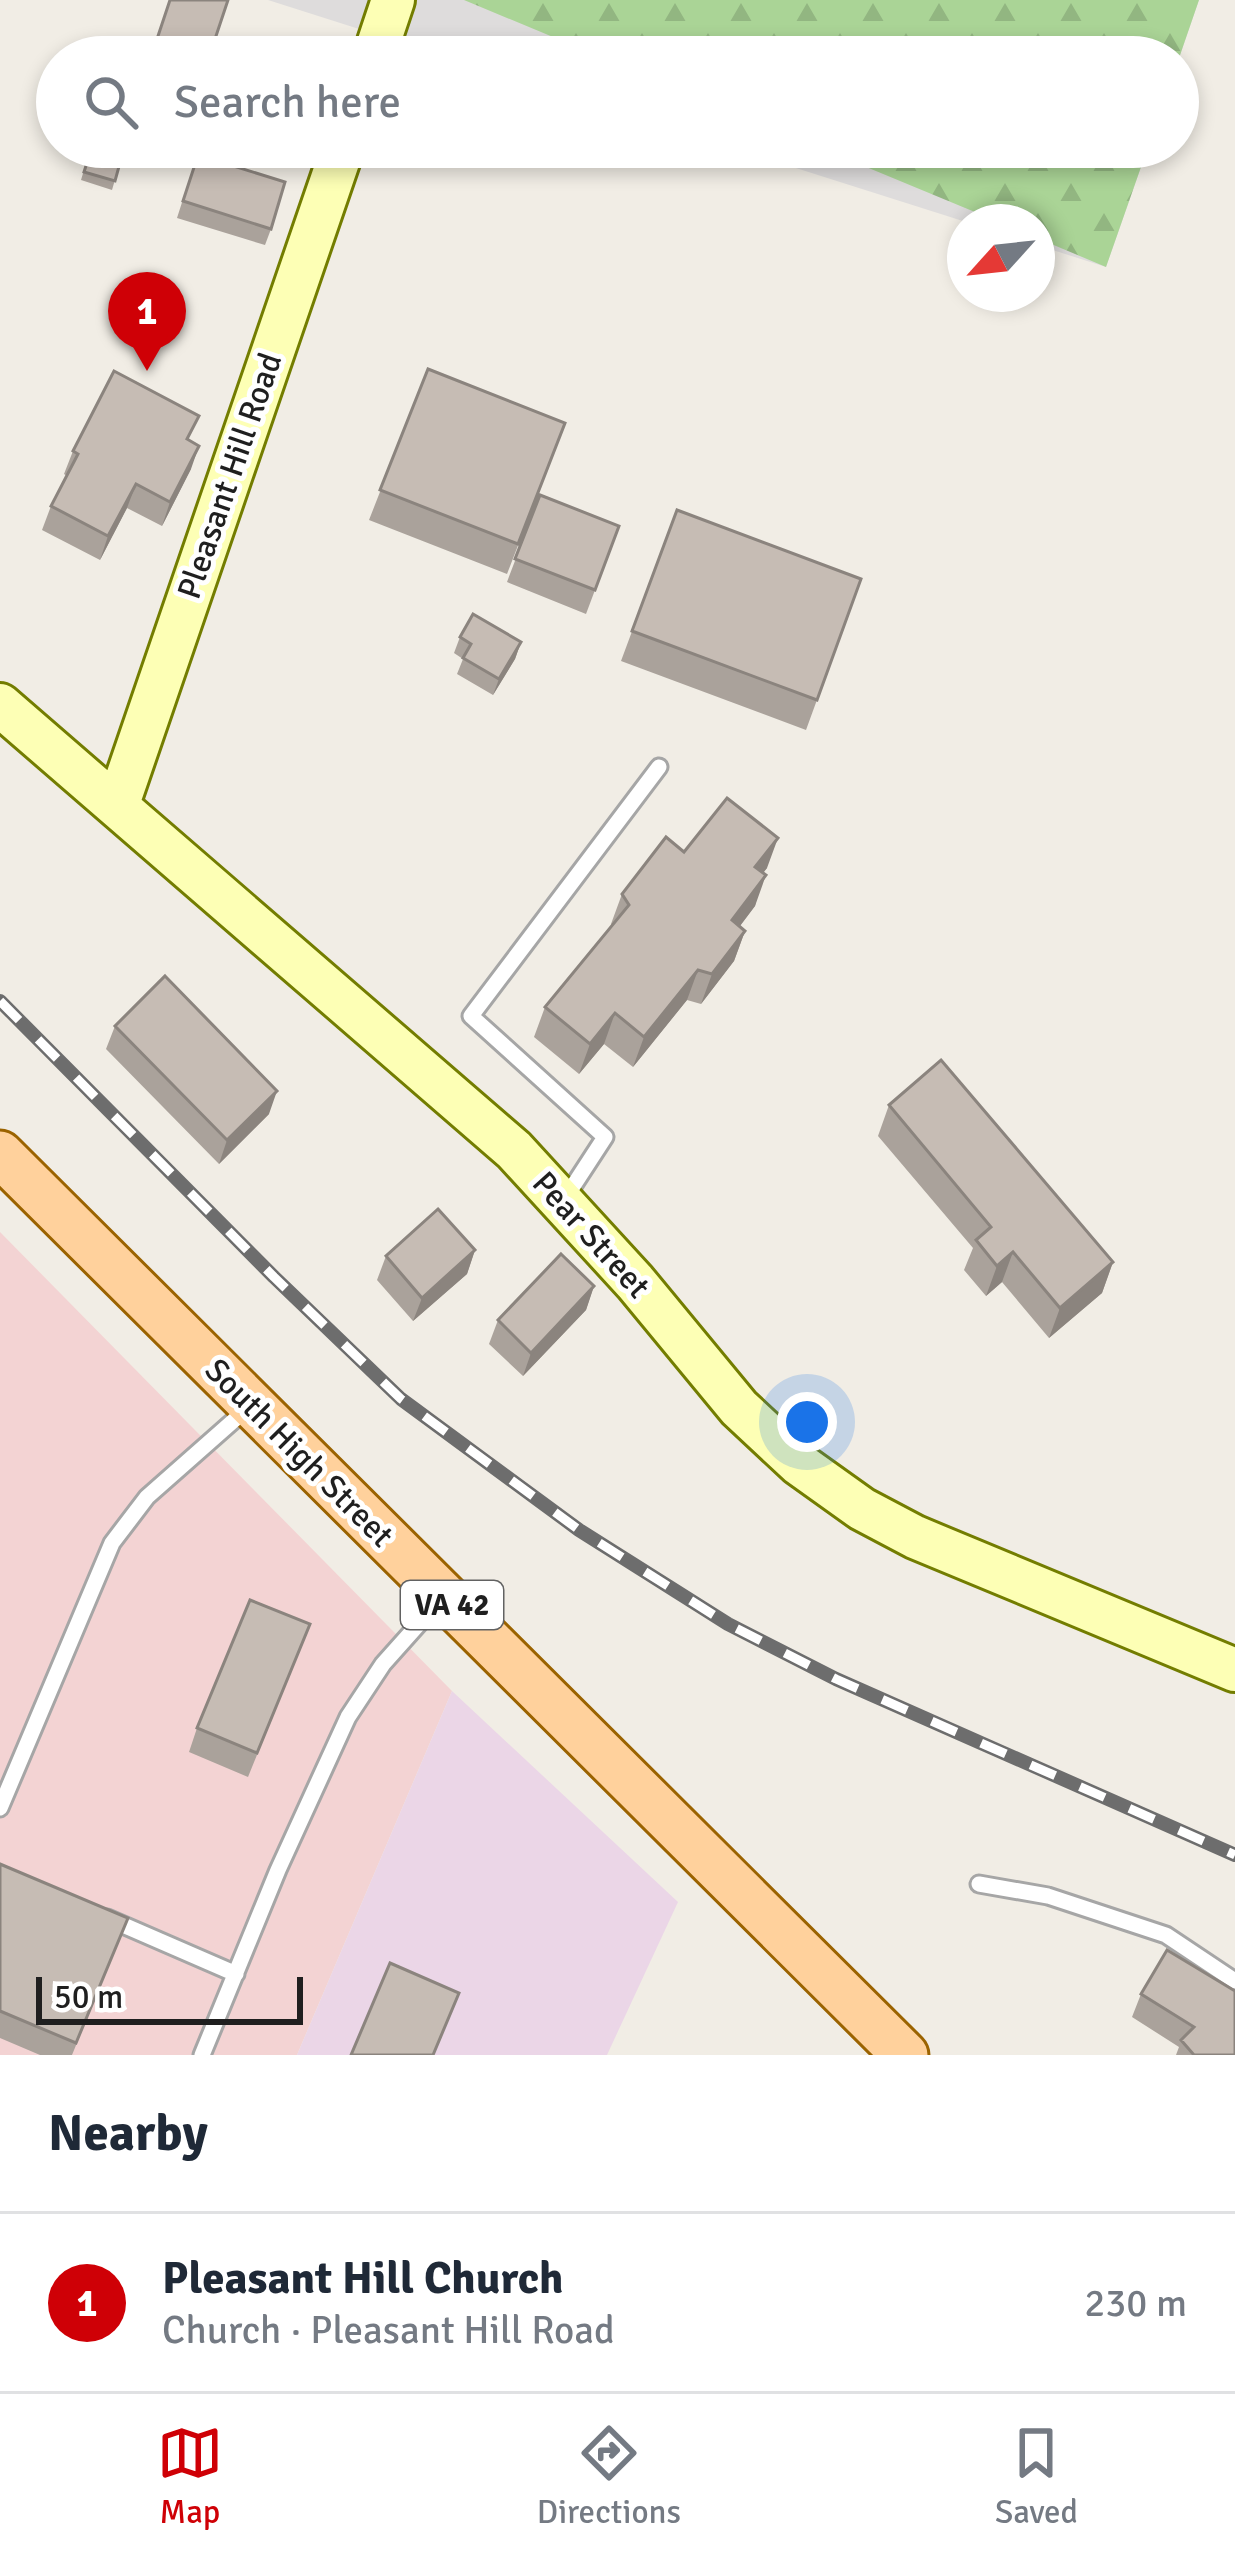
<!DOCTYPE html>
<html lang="en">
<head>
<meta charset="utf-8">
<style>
  body { margin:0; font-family:Signika,sans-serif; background:#f6f6f7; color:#1f2937 }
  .compass { position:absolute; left:947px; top:204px; width:108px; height:108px; border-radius:50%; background:#fff; box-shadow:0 6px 18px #0003; rotate:243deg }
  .scale { position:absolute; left:36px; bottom:30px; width:267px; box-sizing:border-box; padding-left:12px; border:6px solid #1f1f1f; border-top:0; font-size:33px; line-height:42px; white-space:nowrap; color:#1f1f1f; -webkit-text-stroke:9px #fff; paint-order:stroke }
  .you { position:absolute; left:807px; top:1422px; width:42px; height:42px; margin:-30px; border:9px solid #fff; border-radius:50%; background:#1a73e8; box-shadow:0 0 0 18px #1a73e833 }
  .badge { display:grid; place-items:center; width:78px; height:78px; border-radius:50%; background:#cf0006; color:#fff; font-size:39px; font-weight:700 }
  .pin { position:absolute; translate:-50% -99px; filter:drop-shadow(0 3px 6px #0008) }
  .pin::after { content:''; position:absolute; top:63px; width:42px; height:36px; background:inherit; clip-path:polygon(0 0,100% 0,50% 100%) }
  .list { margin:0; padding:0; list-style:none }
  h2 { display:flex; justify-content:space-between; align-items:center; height:156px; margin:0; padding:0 48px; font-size:51px }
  h2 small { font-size:39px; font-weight:400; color:#747a83 }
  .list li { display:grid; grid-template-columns:78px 1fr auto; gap:36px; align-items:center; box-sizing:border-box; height:180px; padding:0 48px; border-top:3px solid #e0e1e3 }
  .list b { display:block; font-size:45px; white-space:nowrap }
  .list p { margin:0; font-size:39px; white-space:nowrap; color:#747a83 }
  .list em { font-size:39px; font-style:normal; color:#747a83 }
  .icon { flex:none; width:66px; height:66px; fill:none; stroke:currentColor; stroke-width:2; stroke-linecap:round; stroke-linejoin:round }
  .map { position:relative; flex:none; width:1235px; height:2055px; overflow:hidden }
  .search { position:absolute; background:#fff; box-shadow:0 6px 18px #0003; left:36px; right:36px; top:36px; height:132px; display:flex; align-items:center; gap:30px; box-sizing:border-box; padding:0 42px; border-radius:66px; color:#747a83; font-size:45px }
  .sheet { height:336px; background:#fff }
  nav { display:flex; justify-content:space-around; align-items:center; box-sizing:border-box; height:168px; border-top:3px solid #e0e1e3; background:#fff; font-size:33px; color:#747a83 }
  nav a { display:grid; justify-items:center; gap:6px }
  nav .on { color:#cf0006 }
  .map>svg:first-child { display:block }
  .residential { fill:#dedcdc }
  .commercial { fill:#f3d3d3 }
  .industrial { fill:#ebd6e7 }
  .forest { fill:url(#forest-firs) }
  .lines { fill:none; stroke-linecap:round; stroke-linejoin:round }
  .lane-casing { stroke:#a6a6a6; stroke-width:21 }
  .secondary-casing { stroke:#737d00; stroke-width:48 }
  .primary-casing { stroke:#9b6300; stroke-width:51 }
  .lane { stroke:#fff; stroke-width:15 }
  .secondary { stroke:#fdffb5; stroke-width:42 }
  .primary { stroke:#ffd19c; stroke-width:45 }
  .rail-casing { stroke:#6d6d6d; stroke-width:14 }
  .rail { stroke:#fff; stroke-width:9; stroke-dasharray:27; stroke-linecap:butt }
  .wall { fill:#aaa29b }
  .shaded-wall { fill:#8b847e }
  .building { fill:#c6bcb4; stroke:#8b847e; stroke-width:3 }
  .labels { text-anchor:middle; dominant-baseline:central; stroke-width:10; stroke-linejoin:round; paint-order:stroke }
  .shield { fill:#fff; stroke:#626262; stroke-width:3 }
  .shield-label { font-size:30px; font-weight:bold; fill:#1f1f1f }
  .street-label { font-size:33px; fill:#1f1f1f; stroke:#fff }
</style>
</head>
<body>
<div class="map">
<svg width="1235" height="2055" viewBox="0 0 1235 2055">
  <defs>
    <pattern id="forest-firs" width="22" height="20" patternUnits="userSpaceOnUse" patternTransform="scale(3)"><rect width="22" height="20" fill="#aad496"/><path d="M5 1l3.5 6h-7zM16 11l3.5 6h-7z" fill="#92b681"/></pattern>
  </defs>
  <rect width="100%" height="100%" fill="#f1ede5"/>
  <path class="residential" d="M268 0H1199L1178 61V57H447Z
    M730 147H1148L1106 267 1037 245V222H966Z"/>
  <path class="commercial" d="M0 1232 452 1691 297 2055H0Z"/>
  <path class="industrial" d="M452 1691 678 1902 607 2055H297Z"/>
  <path class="forest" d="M464 0H1199L1178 61V57H601Z
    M818 147H1148L1106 267 1037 238V222H999Z"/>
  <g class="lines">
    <g class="lane-casing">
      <path id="lane" d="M564 1200 605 1137 471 1016 659 767
        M0 1808 112 1543 147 1497 249 1407
        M979 1884 1048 1896 1166 1935 1235 1981
        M107 1918 236 1974
        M202 2055 278 1870 348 1717 383 1664 441 1599"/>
    </g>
    <g class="secondary-casing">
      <path id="secondary" d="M374 57 393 0
        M0 705 514 1150 635 1282 739 1408 799 1464 862 1509 915 1537 1235 1670
        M118 804 343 147"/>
    </g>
    <g class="primary-casing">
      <path id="primary" d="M0 1154 905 2055"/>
    </g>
    <use href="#lane" class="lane"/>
    <use href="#secondary" class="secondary"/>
    <use href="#primary" class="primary"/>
    <g class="rail-casing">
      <path id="rail" d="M0 1001 274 1277 401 1399 579 1530 728 1624 836 1679 1235 1855"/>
    </g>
    <use href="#rail" class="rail"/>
  </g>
  <path class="wall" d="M91 147 123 152 112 190 81 180Z
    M192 171 271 229 265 245 177 218Z
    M428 369 565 423 507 574 369 520Z
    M190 441 191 469 162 526 127 508 100 560 42 530 51 506 67 476 64 474 73 451Z
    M540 495 619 526 586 614 507 582Z
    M677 510 861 579 806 730 621 661Z
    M460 637 521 642 515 659 493 695 457 674 463 659 454 653Z
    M684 852 767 868 763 873 755 906 740 926 745 931 734 961 701 1004 687 1000 633 1067 604 1044 579 1074 534 1037 545 1007 612 926 611 924 622 894Z
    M115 1026 269 1114 219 1164 106 1049Z
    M889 1105 1113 1262 1102 1293 1049 1338 1002 1282 986 1296 964 1270 973 1248 878 1136Z
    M475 1250 467 1274 413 1321 377 1280 386 1256Z
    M594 1286 586 1310 523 1376 489 1344 498 1320Z
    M310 1624 248 1777 189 1752 197 1728Z
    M0 1864 128 1918 72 2055H40L0 2038Z
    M1141 1994 1235 2055H1176L1179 2047 1132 2017Z"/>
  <path class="shaded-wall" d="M199 446 191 469 162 526 170 502Z
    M136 484 127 508 100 560 108 536Z
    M521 642 515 659 493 695 499 679Z
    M778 838 767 868 744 897 755 867Z
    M766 875 755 906 721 951 732 920Z
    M745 931 734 961 701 1004 712 974Z
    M698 970 687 1000 633 1067 644 1037Z
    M615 1013 604 1044 579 1074 590 1044Z
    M277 1091 269 1114 219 1164 227 1140Z
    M475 1250 467 1274 413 1321 422 1298Z
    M1013 1252 1002 1282 986 1296 997 1266Z
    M1113 1262 1102 1293 1049 1338 1060 1308Z
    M594 1286 586 1310 523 1376 531 1353Z"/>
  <path class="building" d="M170 0H228L209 57H151Z
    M92 147H106L123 152 115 181 84 172Z
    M198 155 285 182 271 229 183 201Z
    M428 369 565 423 518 544 380 490Z
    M114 371 199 416 187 439 199 446 170 502 136 484 108 536 51 506 78 454 73 451Z
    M540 495 619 526 595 590 515 559Z
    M677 510 861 579 817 700 632 631Z
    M473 614 521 642 499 679 463 658 471 644 460 637Z
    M727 798 778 838 755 867 766 875 732 920 745 931 712 974 698 970 644 1037 615 1013 590 1044 545 1007 629 905 622 894 666 837 684 852Z
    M165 976 277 1091 227 1140 115 1026Z
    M941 1060 1113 1262 1060 1308 1013 1252 997 1266 976 1240 991 1227 889 1105Z
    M438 1209 475 1250 422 1298 386 1256Z
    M561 1254 594 1286 531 1353 498 1320Z
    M250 1600 310 1624 257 1753 197 1728Z
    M0 1864 128 1918 76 2043 0 2011Z
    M1167 1950 1235 1991V2055H1194L1181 2040 1194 2027 1141 1994Z
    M390 1963 459 1993 433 2055H351Z"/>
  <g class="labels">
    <rect class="shield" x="401" y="1581" width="102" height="48" rx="9"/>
    <g class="shield-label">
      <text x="452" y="1605">VA 42</text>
    </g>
    <g class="street-label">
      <text transform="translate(230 476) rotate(-71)">Pleasant Hill Road</text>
      <text transform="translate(591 1235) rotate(48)">Pear Street</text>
      <text transform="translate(299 1453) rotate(45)">South High Street</text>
    </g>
  </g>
</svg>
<svg class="compass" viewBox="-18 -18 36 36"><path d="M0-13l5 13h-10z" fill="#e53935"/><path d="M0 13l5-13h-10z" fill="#747a83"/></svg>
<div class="scale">50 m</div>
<div class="you"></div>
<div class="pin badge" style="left:147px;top:371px">1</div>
<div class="search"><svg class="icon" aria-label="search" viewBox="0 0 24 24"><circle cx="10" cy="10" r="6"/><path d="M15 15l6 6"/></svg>Search here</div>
</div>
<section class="sheet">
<h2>Nearby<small></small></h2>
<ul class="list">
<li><span class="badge">1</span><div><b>Pleasant Hill Church</b><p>Church · Pleasant Hill Road</p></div><em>230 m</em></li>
</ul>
</section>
<nav>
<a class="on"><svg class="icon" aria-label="map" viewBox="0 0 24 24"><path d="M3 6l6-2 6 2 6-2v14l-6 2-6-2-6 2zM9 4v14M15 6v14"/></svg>Map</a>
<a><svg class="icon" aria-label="directions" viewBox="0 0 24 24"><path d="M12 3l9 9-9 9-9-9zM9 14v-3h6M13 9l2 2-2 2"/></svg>Directions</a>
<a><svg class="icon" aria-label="saved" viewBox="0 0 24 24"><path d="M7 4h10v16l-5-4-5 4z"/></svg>Saved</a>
</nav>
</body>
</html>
